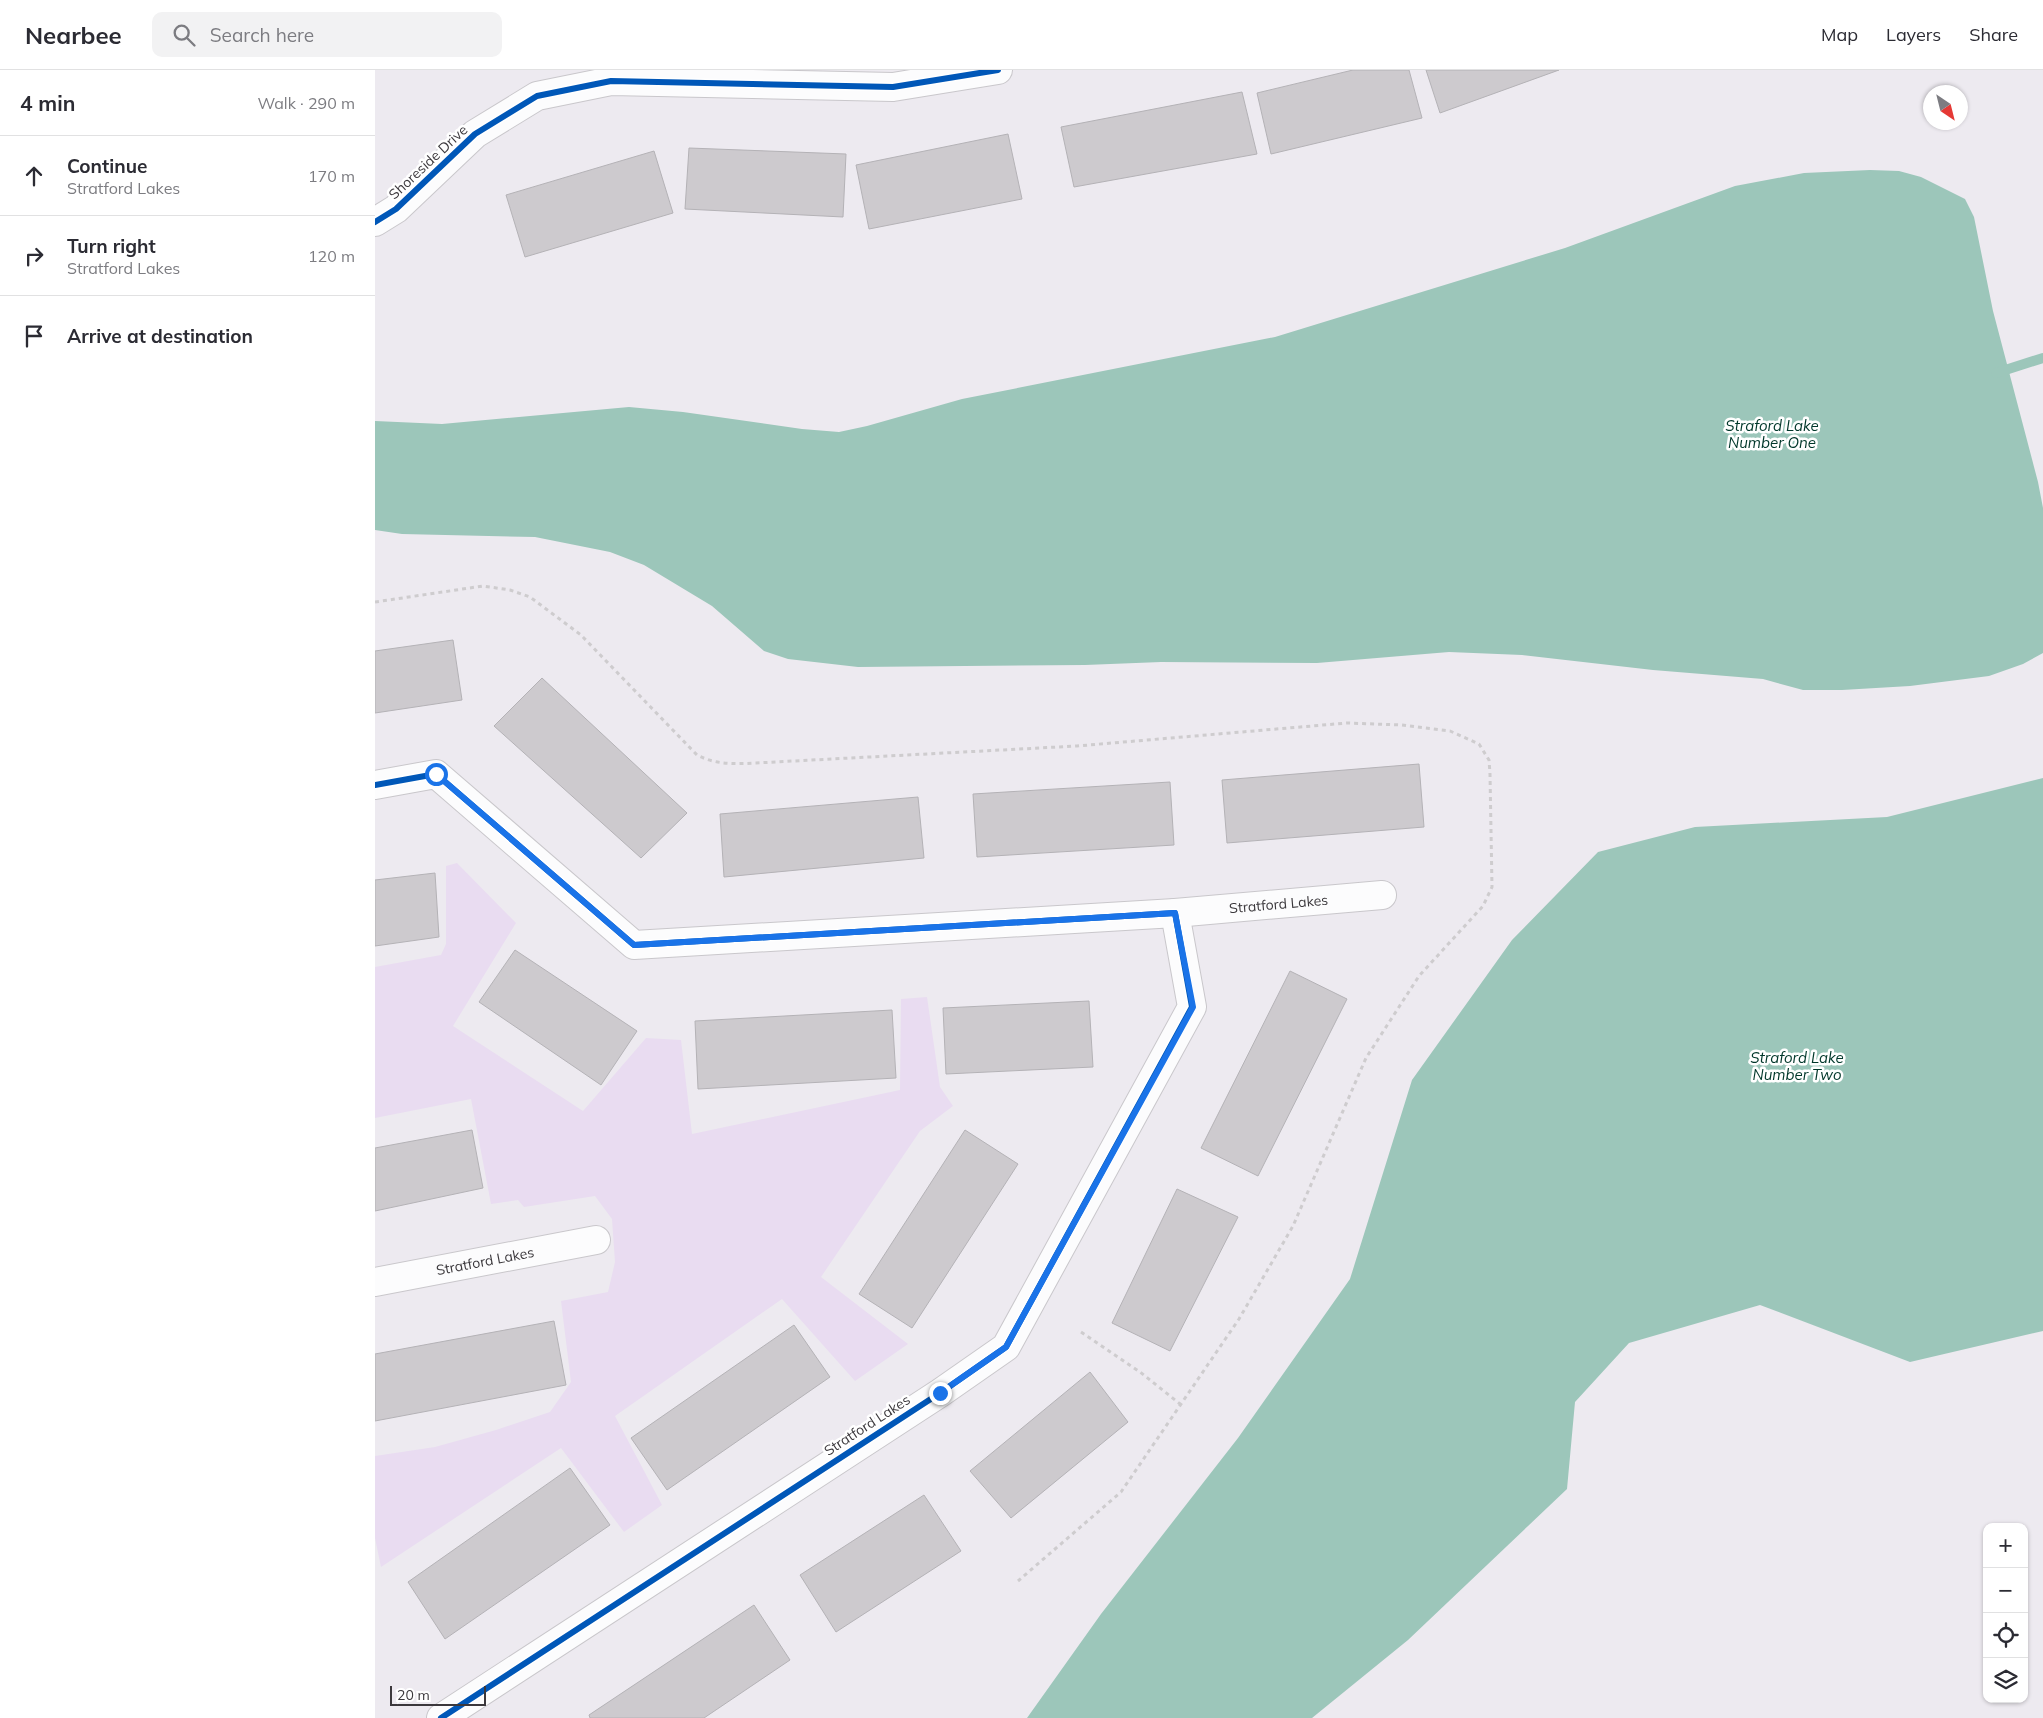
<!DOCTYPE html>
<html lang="en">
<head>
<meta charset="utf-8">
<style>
  body { margin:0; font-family:Mulish,sans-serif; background:#f2f2f3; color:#2b2b33 }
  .controls { position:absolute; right:15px; bottom:15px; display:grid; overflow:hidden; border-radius:10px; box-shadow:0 1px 4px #0004 }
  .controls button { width:45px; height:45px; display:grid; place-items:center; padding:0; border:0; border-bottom:1px solid #e1e1e2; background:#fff; color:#2b2b33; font:25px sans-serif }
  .compass { position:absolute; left:1548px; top:15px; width:45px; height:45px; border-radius:50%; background:#fff; box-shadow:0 1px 4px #0004; rotate:145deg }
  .scale { position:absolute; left:15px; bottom:12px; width:96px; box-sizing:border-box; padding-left:5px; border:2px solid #3b383c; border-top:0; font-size:14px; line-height:18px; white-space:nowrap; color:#3b383c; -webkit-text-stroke:4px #fff; paint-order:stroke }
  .stop { position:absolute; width:15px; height:15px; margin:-11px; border:4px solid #1a73e8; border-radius:50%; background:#fff }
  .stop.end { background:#1a73e8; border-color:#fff; box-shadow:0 1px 5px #0008 }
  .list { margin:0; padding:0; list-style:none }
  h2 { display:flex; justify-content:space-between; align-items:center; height:65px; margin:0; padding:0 20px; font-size:21px }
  h2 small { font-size:16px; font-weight:400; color:#7c7c81 }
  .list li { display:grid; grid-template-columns:32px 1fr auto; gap:15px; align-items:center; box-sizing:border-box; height:80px; padding:0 20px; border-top:1px solid #e1e1e2 }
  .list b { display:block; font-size:19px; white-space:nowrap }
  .list p { margin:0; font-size:16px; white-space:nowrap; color:#7c7c81 }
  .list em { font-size:16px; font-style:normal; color:#7c7c81 }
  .icon { flex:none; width:28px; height:28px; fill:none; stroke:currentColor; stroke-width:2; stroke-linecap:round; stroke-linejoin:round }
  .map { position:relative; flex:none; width:1668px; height:1648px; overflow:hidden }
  header { display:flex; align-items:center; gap:30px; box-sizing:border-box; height:70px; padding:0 25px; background:#fff; border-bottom:1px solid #e1e1e2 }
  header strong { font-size:24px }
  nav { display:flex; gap:28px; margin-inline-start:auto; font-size:18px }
  .search { width:350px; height:45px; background:#f2f2f3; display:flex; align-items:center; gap:12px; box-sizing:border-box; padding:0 18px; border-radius:10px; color:#7c7c81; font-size:19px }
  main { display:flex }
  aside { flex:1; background:#fff }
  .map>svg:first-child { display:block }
  .green { fill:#e9dcf1 }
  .water { fill:#9cc6ba }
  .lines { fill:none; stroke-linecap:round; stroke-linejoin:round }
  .stream { stroke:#9cc6ba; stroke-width:10 }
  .building { fill:#cdcace; stroke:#b4b2b6 }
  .minor-casing { stroke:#c9c7cb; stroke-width:30 }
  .path { stroke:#ceccce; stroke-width:3; stroke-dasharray:4 4; stroke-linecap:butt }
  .minor { stroke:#fcfcfd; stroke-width:28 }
  .cycleway-casing { stroke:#fff; stroke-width:9 }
  .cycleway { stroke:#0057b8; stroke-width:6 }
  .route { stroke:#1a73e8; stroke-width:6 }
  .labels { text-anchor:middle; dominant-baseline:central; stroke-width:5; stroke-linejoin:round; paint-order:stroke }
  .street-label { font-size:14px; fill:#3b383c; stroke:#fff }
  .water-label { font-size:15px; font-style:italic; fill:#00372a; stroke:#fff }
</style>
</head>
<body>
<header>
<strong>Nearbee</strong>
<div class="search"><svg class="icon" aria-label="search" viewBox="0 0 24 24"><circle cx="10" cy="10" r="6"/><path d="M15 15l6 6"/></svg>Search here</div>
<nav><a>Map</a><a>Layers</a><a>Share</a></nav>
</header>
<main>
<aside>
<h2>4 min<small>Walk · 290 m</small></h2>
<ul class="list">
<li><svg class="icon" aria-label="ahead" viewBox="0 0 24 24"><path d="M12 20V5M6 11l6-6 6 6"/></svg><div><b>Continue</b><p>Stratford Lakes</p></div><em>170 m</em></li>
<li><svg class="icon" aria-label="right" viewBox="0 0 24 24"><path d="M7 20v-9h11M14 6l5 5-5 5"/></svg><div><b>Turn right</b><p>Stratford Lakes</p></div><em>120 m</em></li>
<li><svg class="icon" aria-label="arrive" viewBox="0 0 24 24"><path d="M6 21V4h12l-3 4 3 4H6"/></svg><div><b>Arrive at destination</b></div></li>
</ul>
</aside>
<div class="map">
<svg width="1668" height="1648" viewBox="0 0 1668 1648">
  <rect width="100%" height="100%" fill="#edeaf0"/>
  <path class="green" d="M82 793 141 853 78 956 208 1041 271 968 306 970 317 1064 525 1020 526 929 552 927 565 1017 578 1036 545 1061 446 1207 533 1274 480 1311 407 1229 240 1346 287 1435 249 1462 186 1378 6 1497 0 1468V1386L60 1377 121 1360 175 1342 196 1312 186 1231 233 1222 240 1192 237 1149 220 1126 149 1137 143 1130 116 1134 96 1029 0 1048V897L66 885 71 874V796Z"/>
  <path class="water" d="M1495 100 1524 101 1546 107 1590 129 1599 147 1618 241 1663 412 1668 438V583L1648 594 1614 606 1535 616 1467 620H1428L1388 609 1278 600 1147 585 1074 582 942 593 786 592 710 595 483 597 413 589 389 581 337 536 269 495 235 482 160 467 27 464 0 460V351L67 354 254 337 308 342 427 359 464 362 492 356 587 329 900 267 1190 178 1360 116 1429 103Z
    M1668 708V1261L1535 1292 1385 1235 1254 1273 1200 1332 1192 1419 1033 1570 937 1648H652L726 1544 863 1368 975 1209 1037 1010 1137 870 1223 782 1320 757 1512 747Z"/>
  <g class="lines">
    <path class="stream" d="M1621 303 1668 288"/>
  </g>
  <path class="building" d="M978 0H1034L1047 48 896 84 882 23Z
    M1051 0H1184L1065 43Z
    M867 22 882 84 699 117 686 57Z
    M633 64 647 129 494 159 481 95Z
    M314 78 471 84 468 147 310 139Z
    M279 81 298 143 150 187 131 125Z
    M78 570 87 630 0 643V581Z
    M167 608 312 743 266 788 119 656Z
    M1044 694 1049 757 852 773 847 710Z
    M795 712 799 775 602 787 598 724Z
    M543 727 549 788 349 807 345 744Z
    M60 803 64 867 0 876V810Z
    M140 880 262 961 226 1015 104 932Z
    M915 901 972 929 883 1106 826 1078Z
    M714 931 718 997 571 1004 568 938Z
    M517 940 521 1008 323 1019 320 951Z
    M97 1060 108 1118 0 1141V1078Z
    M590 1060 643 1094 537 1258 484 1224Z
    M802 1119 863 1147 795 1281 737 1253Z
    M179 1251 191 1315 0 1351V1284Z
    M419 1255 455 1307 292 1420 256 1368Z
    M715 1302 753 1352 636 1448 595 1401Z
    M195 1398 235 1455 70 1569 33 1512Z
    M549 1425 586 1481 461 1562 425 1505Z
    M379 1535 415 1590 329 1648H215L214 1645Z"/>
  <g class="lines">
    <g class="minor-casing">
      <g id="minor">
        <path d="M0 152 21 139 100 64 162 26 236 11 518 17 623 0"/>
        <path d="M0 715 61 704 259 875 800 843 817 937 631 1277 565 1323 66 1648"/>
        <path id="s1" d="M800 843 1007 825"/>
        <path id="s2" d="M0 1212 221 1170"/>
      </g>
    </g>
    <path class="path" d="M0 532 108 516 135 520 155 527 206 565 322 685C341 695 360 694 381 693L702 676 972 653 1027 655 1075 661 1104 674 1114 690 1115 704 1117 817 1108 836 1044 906 991 988 918 1156 864 1249 746 1422 643 1511
      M706 1262 765 1302 805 1334"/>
    <use href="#minor" class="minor"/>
    <g class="cycleway-casing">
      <path id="cycleway" d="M0 152 21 139 100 64 162 26 236 11 518 17 623 0
        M0 715 61 704 259 875 800 843 817 937 631 1277 565 1323 66 1648"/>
    </g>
    <use href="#cycleway" class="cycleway"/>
  </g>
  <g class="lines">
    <path class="route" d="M61 704 259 875 800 843 818 937 631 1277 565 1323"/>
  </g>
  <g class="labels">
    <g class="street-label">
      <text transform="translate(53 92) rotate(-43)">Shoreside Drive</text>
      <text stroke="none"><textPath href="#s1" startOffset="104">Stratford Lakes</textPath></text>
      <text stroke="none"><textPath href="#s2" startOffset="112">Stratford Lakes</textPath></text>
      <text transform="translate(492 1355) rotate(-33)">Stratford Lakes</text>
    </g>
    <g class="water-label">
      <text x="1397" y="355">Straford Lake<tspan x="1397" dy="17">Number One</tspan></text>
      <text x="1422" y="987">Straford Lake<tspan x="1422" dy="17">Number Two</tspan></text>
    </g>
  </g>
</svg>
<div class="controls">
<button>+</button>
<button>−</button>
<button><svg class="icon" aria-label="locate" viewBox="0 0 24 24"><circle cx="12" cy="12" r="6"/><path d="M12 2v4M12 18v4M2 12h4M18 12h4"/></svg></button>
<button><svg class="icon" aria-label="layers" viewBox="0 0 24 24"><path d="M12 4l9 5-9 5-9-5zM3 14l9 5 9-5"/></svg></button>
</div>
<svg class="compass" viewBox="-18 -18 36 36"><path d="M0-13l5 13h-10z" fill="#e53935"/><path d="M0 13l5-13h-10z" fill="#7c7c81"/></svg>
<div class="scale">20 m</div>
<div class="stop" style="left:61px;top:704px"></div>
<div class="stop end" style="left:565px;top:1323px"></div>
</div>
</main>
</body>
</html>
